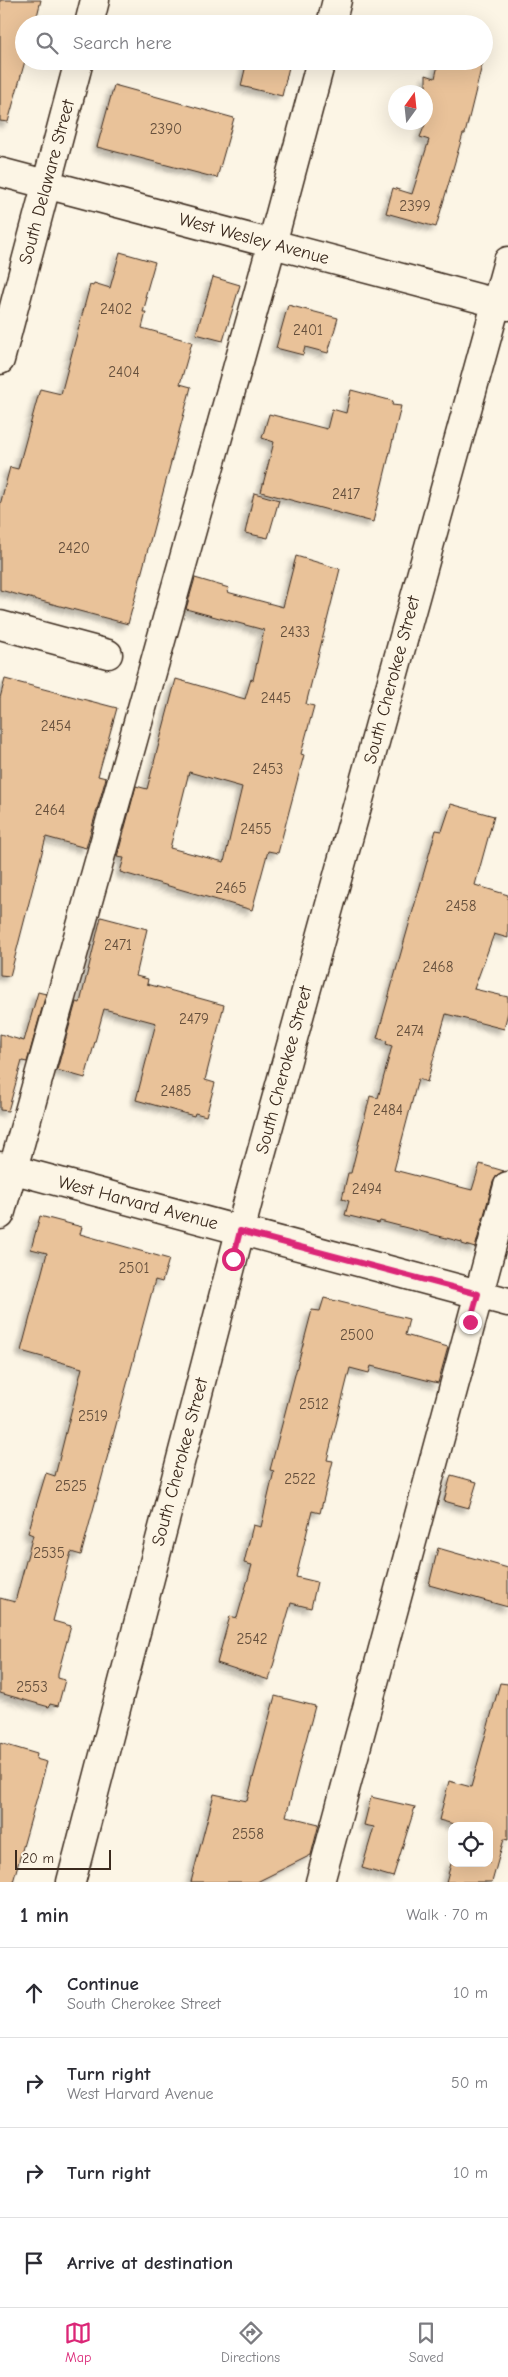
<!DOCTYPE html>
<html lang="en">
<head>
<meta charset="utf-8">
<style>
  body { margin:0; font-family:"Comic Neue",sans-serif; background:#f2f2f3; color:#2b2b33 }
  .controls { position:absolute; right:15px; bottom:15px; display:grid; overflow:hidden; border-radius:10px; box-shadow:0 5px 20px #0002 }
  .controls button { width:45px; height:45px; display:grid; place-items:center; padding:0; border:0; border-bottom:1px solid #e1e1e2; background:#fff; color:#2b2b33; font:25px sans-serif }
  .compass { position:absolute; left:388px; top:85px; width:45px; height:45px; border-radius:50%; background:#fff; box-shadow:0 5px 20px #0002; rotate:15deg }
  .scale { position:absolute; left:15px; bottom:12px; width:96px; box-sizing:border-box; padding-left:5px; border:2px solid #3b2a1e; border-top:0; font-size:14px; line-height:18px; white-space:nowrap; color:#3b2a1e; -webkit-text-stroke:4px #fcf5e5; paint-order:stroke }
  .stop { position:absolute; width:15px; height:15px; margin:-11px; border:4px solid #db2777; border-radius:50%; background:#fff }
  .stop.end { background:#db2777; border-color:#fff; box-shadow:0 1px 5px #0008 }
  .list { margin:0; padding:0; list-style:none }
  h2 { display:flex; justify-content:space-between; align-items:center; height:65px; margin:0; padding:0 20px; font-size:21px }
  h2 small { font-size:16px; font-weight:400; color:#7c7c81 }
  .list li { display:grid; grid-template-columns:32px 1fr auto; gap:15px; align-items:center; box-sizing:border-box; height:90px; padding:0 20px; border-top:1px solid #e1e1e2 }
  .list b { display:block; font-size:19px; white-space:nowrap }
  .list p { margin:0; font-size:16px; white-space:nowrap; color:#7c7c81 }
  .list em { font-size:16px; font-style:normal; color:#7c7c81 }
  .icon { flex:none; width:28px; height:28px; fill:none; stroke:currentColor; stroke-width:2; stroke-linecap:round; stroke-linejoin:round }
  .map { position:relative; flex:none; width:508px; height:1882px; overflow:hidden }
  .search { position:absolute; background:#fff; box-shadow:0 5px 20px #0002; left:15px; right:15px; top:15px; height:55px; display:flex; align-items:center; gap:12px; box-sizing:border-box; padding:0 18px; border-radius:28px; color:#7c7c81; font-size:19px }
  .sheet { height:425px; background:#fff }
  nav { display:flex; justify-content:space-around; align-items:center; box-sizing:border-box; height:70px; border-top:1px solid #e1e1e2; background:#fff; font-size:14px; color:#7c7c81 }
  nav a { display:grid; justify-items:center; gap:2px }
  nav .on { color:#db2777 }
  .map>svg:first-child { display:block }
  .building { fill:#e9c299; stroke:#3b2a1e; fill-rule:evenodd; filter:url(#shadow) }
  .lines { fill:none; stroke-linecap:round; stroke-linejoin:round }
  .minor-casing { stroke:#3b2a1e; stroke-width:31 }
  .minor { stroke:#fcf5e5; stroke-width:28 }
  .route { stroke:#db2777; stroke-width:6 }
  .labels { text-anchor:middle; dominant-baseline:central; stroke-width:4; stroke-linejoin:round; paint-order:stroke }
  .number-label { font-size:15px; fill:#66503d }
  .street-label { font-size:18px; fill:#3b2a1e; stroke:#fcf5e5 }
</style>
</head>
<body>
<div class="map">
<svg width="508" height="1882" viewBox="0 0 508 1882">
  <defs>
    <filter id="shadow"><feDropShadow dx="-4.5" dy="4.5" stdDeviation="2.5" flood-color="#0004"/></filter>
  </defs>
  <rect width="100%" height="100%" fill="#fcf5e5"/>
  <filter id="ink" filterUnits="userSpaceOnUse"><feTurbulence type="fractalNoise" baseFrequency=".02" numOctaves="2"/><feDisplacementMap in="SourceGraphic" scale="10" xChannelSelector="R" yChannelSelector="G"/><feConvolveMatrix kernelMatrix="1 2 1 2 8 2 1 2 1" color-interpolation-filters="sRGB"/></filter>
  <g filter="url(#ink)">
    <path class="building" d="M0 0H41L35 24H24L25 61 8 122 0 121Z
      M247 61H265L289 67 282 96 241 86Z
      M439 61H483L465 134H463L436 227 386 213 393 188 412 194 429 140 420 137 426 122V75L435 78Z
      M114 85 234 118 217 178 97 147Z
      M120 252 155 262 145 297 147 298 143 312H146L142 328 192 342 180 384 191 387 128 624 0 590V505L10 467 18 469 40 389 61 394 90 285 93 286 94 283 110 288Z
      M213 277 240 285 223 341 196 334Z
      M288 305 338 318 328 353 305 347 303 355 276 348Z
      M351 390 393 401 392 405 401 406 373 522 261 492 274 442 262 438 269 414 327 429 332 409 346 413Z
      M254 493 279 500 268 538 245 533Z
      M296 556 340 569 306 704 314 706 301 754 304 755 278 853 268 851 252 910 120 872 124 858 117 857 136 786 147 789 176 679 245 699 251 679 253 680 264 630 186 609 195 578 229 588 227 592 283 607ZM189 772 242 787 224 862 170 848Z
      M5 679 117 708 98 776 106 778 86 848 46 837 10 976 0 975V698Z
      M451 804 494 816 475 885 508 895V938L494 934 474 989 508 997V1012L504 1029 446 1014 427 1082 418 1079 394 1170 472 1190 480 1164 504 1171 497 1175 493 1182 475 1248 462 1244V1242L380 1221 379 1223 345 1215 349 1201 342 1199 348 1173H351L370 1096 378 1098 392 1046 386 1044 387 1041 377 1038 402 949 436 830 442 831Z
      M101 917 147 929 136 976 148 979 147 984 224 1005 205 1080 215 1083 206 1116 195 1113 194 1116 136 1100 156 1023 104 1009 85 1078 57 1070 76 1002 80 1003Z
      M38 992 46 994 27 1062 22 1061 8 1111 0 1110V1034L24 1041Z
      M40 1216 82 1227 80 1234 169 1259 162 1282 155 1280 81 1555 71 1552 53 1621 71 1626 58 1673V1678L65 1680 58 1706 50 1704 49 1707 0 1693V1598L15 1602 33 1535 28 1533 46 1473 55 1476 82 1368 21 1351 47 1253 31 1249Z
      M324 1298 409 1319 405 1335 448 1347 438 1383 371 1366 369 1373 350 1368 327 1460 333 1461 320 1513 312 1511 296 1577 317 1582 311 1608 291 1603 269 1680 217 1663 230 1616 237 1618 252 1565 244 1563 253 1525 261 1527 274 1471 270 1470 312 1310 320 1311Z
      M451 1475 477 1482 469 1508 444 1501Z
      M438 1548 508 1568V1607L429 1585Z
      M500 1683 508 1684V1840L504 1839 492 1882H446L452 1860V1863H489V1826H461L439 1820 449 1781 471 1787Z
      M275 1696 315 1706 286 1816 319 1824 311 1855 257 1882H191L214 1794 247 1801Z
      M0 1743 37 1754 36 1759 47 1762 13 1882H0Z
      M371 1797 415 1807 393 1877 362 1868 374 1827 364 1825Z"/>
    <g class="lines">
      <g class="minor-casing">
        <path id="minor" d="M89 24 95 0
          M331 24 337 0
          M0 172 508 306
          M0 360 79 61
          M0 625 108 654
          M0 1166 508 1302
          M0 1215 272 244 321 61
          M71 1882 248 1201 508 261
          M320 1882 508 1186"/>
      </g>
      <use href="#minor" class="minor"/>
    </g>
  </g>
  <g class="lines" filter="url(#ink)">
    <path class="route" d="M233 1259 240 1231 478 1294 470 1322"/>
  </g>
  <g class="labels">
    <g class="number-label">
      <text x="166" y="129">2390</text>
      <text x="415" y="206">2399</text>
      <text x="116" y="309">2402</text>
      <text x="308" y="330">2401</text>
      <text x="124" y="372">2404</text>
      <text x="346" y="494">2417</text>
      <text x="74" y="548">2420</text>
      <text x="295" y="632">2433</text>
      <text x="276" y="698">2445</text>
      <text x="56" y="726">2454</text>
      <text x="268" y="769">2453</text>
      <text x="50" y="810">2464</text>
      <text x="256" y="829">2455</text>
      <text x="231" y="888">2465</text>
      <text x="461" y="906">2458</text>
      <text x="118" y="945">2471</text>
      <text x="438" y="967">2468</text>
      <text x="194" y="1019">2479</text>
      <text x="410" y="1031">2474</text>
      <text x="176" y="1091">2485</text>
      <text x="388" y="1110">2484</text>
      <text x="367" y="1189">2494</text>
      <text x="134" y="1268">2501</text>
      <text x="357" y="1335">2500</text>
      <text x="314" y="1404">2512</text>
      <text x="93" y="1416">2519</text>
      <text x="300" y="1479">2522</text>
      <text x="71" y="1486">2525</text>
      <text x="49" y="1553">2535</text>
      <text x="252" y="1639">2542</text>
      <text x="32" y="1687">2553</text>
      <text x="248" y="1834">2558</text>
    </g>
    <g class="street-label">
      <text transform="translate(47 182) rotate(-75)">South Delaware Street</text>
      <text transform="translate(254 239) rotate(15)">West Wesley Avenue</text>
      <text transform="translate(392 680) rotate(-75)">South Cherokee Street</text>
      <text transform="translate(284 1070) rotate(-75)">South Cherokee Street</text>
      <text transform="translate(138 1203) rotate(15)">West Harvard Avenue</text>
      <text transform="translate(180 1462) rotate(-75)">South Cherokee Street</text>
    </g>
  </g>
</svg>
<div class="controls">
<button><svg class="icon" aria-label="locate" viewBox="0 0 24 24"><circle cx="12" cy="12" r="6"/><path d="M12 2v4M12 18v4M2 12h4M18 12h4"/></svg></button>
</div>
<svg class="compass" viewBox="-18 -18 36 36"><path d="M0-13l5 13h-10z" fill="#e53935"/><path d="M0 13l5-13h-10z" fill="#7c7c81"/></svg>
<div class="scale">20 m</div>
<div class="stop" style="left:233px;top:1259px"></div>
<div class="stop end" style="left:470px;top:1322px"></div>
<div class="search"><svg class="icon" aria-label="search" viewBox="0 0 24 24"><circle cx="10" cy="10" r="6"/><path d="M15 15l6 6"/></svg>Search here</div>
</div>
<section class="sheet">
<h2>1 min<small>Walk · 70 m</small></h2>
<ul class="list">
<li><svg class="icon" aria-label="ahead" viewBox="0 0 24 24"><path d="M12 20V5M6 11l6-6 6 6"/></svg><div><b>Continue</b><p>South Cherokee Street</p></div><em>10 m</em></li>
<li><svg class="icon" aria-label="right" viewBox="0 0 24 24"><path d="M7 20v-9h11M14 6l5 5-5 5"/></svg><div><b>Turn right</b><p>West Harvard Avenue</p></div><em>50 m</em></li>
<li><svg class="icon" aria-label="right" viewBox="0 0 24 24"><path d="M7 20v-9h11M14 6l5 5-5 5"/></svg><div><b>Turn right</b></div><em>10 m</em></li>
<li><svg class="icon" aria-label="arrive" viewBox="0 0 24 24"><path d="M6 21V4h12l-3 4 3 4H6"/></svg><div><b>Arrive at destination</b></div></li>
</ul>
</section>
<nav>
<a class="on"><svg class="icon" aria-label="map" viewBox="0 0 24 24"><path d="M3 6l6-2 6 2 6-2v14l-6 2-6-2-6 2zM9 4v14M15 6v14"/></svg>Map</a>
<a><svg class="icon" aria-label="directions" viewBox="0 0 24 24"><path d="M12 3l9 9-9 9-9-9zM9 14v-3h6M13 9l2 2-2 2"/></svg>Directions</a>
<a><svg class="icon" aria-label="saved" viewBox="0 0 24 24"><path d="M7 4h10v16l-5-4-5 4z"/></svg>Saved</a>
</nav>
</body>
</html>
